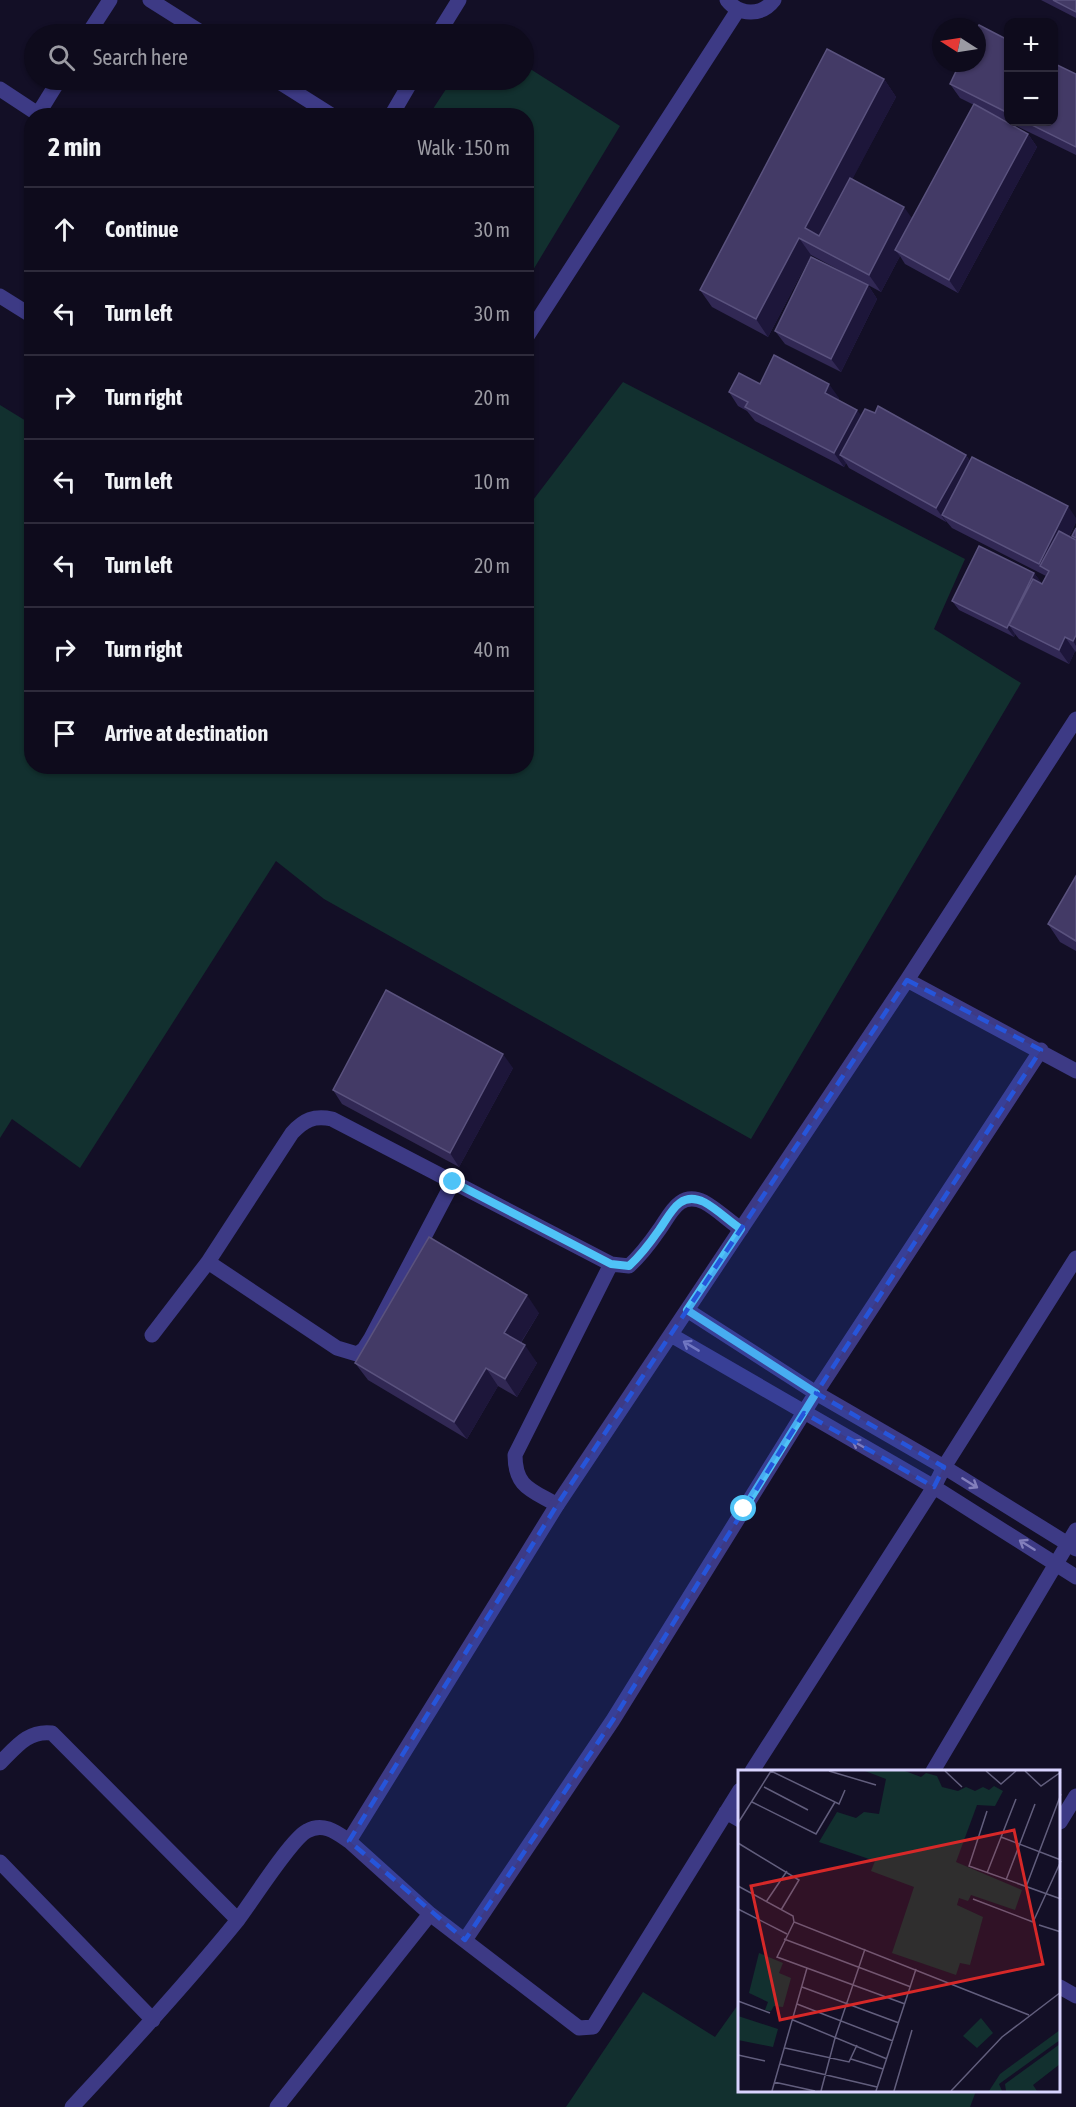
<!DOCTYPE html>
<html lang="en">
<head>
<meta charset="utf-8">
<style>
  body { margin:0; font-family:"Asap Condensed",sans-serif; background:#171425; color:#f1f3f6 }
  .controls { position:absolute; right:18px; top:18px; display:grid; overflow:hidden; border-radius:12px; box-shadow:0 2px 4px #0004 }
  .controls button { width:54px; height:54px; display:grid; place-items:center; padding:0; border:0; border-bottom:2px solid #2e2b3b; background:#0e0b1c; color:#f1f3f6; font:30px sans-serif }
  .compass { position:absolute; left:932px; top:18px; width:54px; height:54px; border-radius:50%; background:#0e0b1c; box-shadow:0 2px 4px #0004; rotate:282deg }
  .stop { position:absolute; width:18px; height:18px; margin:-14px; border:4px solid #4fc3f7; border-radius:50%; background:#fff }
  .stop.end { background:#4fc3f7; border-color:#fff; box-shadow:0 2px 6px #0008 }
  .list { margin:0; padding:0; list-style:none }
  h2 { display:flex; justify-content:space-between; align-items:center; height:78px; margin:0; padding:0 24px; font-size:26px }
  h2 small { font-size:20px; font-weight:400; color:#9b9ba3 }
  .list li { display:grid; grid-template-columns:39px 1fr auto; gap:18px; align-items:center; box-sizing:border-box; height:84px; padding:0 24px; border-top:2px solid #2e2b3b }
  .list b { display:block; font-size:22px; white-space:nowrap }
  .list em { font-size:20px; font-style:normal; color:#9b9ba3 }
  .icon { flex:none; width:33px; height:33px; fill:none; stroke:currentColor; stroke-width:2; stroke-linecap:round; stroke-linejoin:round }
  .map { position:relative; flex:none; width:1076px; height:2107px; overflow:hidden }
  .search { position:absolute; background:#0e0b1c; box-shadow:0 2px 4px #0004; left:24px; top:24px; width:510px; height:66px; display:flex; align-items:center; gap:15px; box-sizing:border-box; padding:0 21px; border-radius:33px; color:#9b9ba3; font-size:22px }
  .panel { position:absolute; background:#0e0b1c; box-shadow:0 2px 4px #0004; left:24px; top:108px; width:510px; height:666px; border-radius:24px }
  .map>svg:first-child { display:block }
  .green { fill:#12302f }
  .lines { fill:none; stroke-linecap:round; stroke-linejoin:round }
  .lane { stroke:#3d3a85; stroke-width:15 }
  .street { stroke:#3d3a85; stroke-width:15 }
  .wall { fill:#312854 }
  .shaded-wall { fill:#1d163a }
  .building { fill:#433a66; stroke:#5a527e; stroke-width:1.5 }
  .oneway { stroke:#837fbc }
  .route { stroke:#4fc3f7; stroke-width:8 }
  .marked { fill:#2655da; fill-opacity:0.2; stroke:#2655da; stroke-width:4.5; stroke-dasharray:12 8; stroke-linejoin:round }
  .inset-road { fill:none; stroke:#625e7d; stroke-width:1.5 }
  .view { fill:#d62828; fill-opacity:0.15; stroke:#d62828; stroke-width:3 }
  .inset-edge { fill:none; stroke:#d9d4ff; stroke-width:3 }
</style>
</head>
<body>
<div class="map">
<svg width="1076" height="2107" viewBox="0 0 1076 2107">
  <rect width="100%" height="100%" fill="#130f26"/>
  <path class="green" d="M524 65 620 126 527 280 526 116 429 115 452 80H524Z
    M623 382 965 559 934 629 1021 683 751 1139 324 899 276 861 80 1168 12 1119 0 1138V405L31 424 32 766H526L527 508Z
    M643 1992 715 2037 740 2002V2090L976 2091 970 2107H566Z"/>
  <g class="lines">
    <path class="lane" d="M208 1262 337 1348 357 1354 364 1349 371 1338 453 1182
      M152 1335 208 1262 292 1133C304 1120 314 1115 332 1119L611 1264 629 1266C641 1255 650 1243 659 1230 670 1215 679 1190 704 1202 717 1209 729 1221 741 1229
      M557 1505C532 1490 515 1488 515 1455L611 1264"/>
    <path class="street" d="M150 0 204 34
      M727 0C739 15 761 17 774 0
      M88 34 110 0
      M438 34 459 0
      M276 80 333 116
      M0 89 41 116
      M38 114 59 80
      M391 116 412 80
      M0 296 32 316
      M526 338 738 10
      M907 980 1076 1071
      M687 1310 816 1393 944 1467 1076 1549
      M671 1335 934 1487 1076 1577
      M0 1763C16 1747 28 1730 52 1733L238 1920
      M752 1771 934 1487 944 1467 1076 1258
      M933 1771 1076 1530
      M726 1812 740 1820
      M1060 1822 1076 1796
      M349 1841 430 1914 579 2028 593 2027 740 1790
      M0 1862 153 2020
      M465 1940 613 1720 816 1393 1041 1050
      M1060 1987 1076 1996
      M72 2107C129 2046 185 1985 237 1921 251 1903 291 1839 307 1831 323 1822 336 1832 349 1841L557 1505 907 980 1076 719
      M277 2107 430 1914"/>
  </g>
  <path class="wall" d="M1041 0H1076V18Z
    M1008 40V122H1053L1076 74V155L980 108 1028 134 1037 147 958 293 905 264 900 256 881 292 868 285 877 299 841 372 785 344 775 331 867 285 811 255 768 337 712 307 700 290 884 79 896 97 852 179 912 218 974 105 960 98 950 84Z
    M760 384 839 398 838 400 861 416 875 413 966 455 970 461 1076 522 1069 537 1075 540 1072 536 1076 528V652L1075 651 1069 664 1019 639 1015 634 1014 637 959 610 952 601 1034 573 1042 584 1046 576 952 528 946 521V522L849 468 846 463 844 467 755 421 747 411 738 406 729 392Z
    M1076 876V951L1060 942 1048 924Z
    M513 1068 459 1167 342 1104 333 1090Z
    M539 1313 521 1343 537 1363 517 1397 498 1386 467 1439 368 1380 355 1363Z"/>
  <path class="shaded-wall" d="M884 79 896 97 817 246 805 228Z
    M1028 134 1037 147 958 293 949 280Z
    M904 207 916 224 895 250 900 256 881 292 869 275Z
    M799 238 811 255 768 337 756 319Z
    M868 285 877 299 841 372 831 359Z
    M829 384 839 398 834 406 825 393Z
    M857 410 867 423 840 455 846 463 844 467 834 453Z
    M966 455 975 469 942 515 946 521V522L936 508Z
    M1068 506 1076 518V522L1051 573 1049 571 1041 567 1039 564Z
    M1034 573 1041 582 1018 629 1009 625 1015 634 1014 637 1007 628Z
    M1076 635V646L1073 641Z
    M1065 637 1075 651 1069 664 1059 650Z
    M503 1054 513 1068 459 1167 450 1153Z
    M527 1295 539 1313 516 1350 504 1333Z
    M525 1345 537 1363 517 1397 505 1379Z
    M486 1368 498 1386 467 1439 454 1422Z"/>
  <path class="building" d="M1053 0H1076V12Z
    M979 25 1008 40V113L950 84 960 63H977V29Z
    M827 49 884 79 805 228 819 236 850 178 904 207 869 275 799 238 756 319 700 290Z
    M1053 63 1076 74V147L1026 122H1053Z
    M974 104 1028 134 949 280 895 250Z
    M811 257 868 285 831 359 775 331Z
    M774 355 829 384 825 393 857 410 834 453 745 407 748 402 729 392 739 373 760 384Z
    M878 406 966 455 936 508 840 455 865 409 875 413Z
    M972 457 1068 506 1039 564 942 515Z
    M1076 528V538L1072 536Z
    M1059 531 1076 540V635L1073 641 1065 637 1059 650 1009 625 1033 579 1042 584 1049 571 1040 566Z
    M979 546 1034 573 1007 628 952 601Z
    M1076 876V941L1048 924Z
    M386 990 503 1054 450 1153 333 1090Z
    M429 1237 527 1295 504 1333 525 1345 505 1379 486 1368 454 1422 355 1363Z"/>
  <defs><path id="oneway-shaft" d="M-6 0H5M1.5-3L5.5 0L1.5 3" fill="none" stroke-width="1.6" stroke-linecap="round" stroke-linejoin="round" transform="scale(1.5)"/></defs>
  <g class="oneway">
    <use href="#oneway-shaft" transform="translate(691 1346) rotate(-149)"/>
    <use href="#oneway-shaft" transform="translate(860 1445) rotate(-150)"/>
    <use href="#oneway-shaft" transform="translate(970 1483) rotate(32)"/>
    <use href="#oneway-shaft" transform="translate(1027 1545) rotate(-148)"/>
  </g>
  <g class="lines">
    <path class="route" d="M453 1182 611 1264 629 1266C641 1255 650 1243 659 1230 670 1215 679 1190 704 1202 717 1209 729 1221 741 1229L687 1310 816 1393 744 1509"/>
  </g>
  <path class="marked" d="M907 980 1041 1050 816 1393 944 1467 934 1487 804 1413 613 1720 465 1940 349 1841 557 1505Z"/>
  <g transform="translate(738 1770)">
    <rect width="322" height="322" fill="#130f26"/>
    <path d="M127 1H167L183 7 188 3 199 6 204 17 220 21 228 17 237 21 245 17 251 20 256 16 265 21 257 36 239 35 218 92 284 120 277 140 233 125 230 131 221 128 219 135 245 147 232 195 222 193 218 205 154 183 176 117 133 101 137 91 81 72 99 42 118 48 126 42 141 44 148 9ZM21 183 45 193 41 203 53 208 45 237 36 236 33 241 27 240 30 232 11 223ZM0 246 40 259 35 277 0 270ZM243 248 255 263 239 278 225 266ZM322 260V270L261 314 264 321H251L262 304ZM322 274V294L295 315 299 321H268L267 314Z" fill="#12302f"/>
    <path class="inset-road" d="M91 1 138 15M207 1 224 17M248 1 263 14 278 1M287 1 303 16 323 2M26 17 70 40M14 32 78 64 97 32M249 41 231 96 323 129M0 53 33 1 101 34 107 20M263 67 323 90M0 73 61 110 43 140M249 103 278 29M268 110 297 34M0 116 55 146 56 152 291 245M288 117 323 24M235 129 295 152M28 132 49 101M0 139 49 164M296 150 323 91M56 152 39 187 167 234M301 155 323 162M46 169 173 217M64 217 161 253M0 231 32 243M59 234 155 271M55 250 149 289M47 278 111 292 119 275M0 285 27 291M113 289 145 299M42 294 139 317M36 312 77 321M34 321 69 198M83 321 97 268 127 179M138 321 178 199M156 321 174 260M213 321 264 267 323 222"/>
    <path class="view" d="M276 60 305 194 42 250 13 116Z"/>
    <rect width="322" height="322" class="inset-edge"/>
  </g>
</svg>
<div class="controls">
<button>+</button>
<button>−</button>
</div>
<svg class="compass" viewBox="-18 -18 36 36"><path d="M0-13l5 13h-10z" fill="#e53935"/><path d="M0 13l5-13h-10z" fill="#9b9ba3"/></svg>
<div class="stop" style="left:744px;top:1509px"></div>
<div class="stop end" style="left:453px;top:1182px"></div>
<div class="search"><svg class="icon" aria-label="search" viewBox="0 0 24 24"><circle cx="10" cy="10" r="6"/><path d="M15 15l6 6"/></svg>Search here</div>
<section class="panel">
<h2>2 min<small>Walk · 150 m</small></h2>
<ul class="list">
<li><svg class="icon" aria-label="ahead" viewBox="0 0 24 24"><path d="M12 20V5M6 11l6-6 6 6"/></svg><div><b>Continue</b></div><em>30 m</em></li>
<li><svg class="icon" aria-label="left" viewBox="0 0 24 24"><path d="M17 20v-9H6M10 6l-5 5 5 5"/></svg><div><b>Turn left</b></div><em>30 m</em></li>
<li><svg class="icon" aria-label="right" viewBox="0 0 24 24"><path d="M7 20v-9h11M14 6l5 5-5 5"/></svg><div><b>Turn right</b></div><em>20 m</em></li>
<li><svg class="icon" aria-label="left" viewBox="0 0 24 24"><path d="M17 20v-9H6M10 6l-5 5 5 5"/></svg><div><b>Turn left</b></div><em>10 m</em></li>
<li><svg class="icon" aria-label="left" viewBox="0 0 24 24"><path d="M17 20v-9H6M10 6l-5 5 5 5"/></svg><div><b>Turn left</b></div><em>20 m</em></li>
<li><svg class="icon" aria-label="right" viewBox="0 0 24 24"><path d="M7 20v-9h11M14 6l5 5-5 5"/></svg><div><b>Turn right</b></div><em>40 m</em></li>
<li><svg class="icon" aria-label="arrive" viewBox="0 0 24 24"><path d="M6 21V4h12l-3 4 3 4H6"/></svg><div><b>Arrive at destination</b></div></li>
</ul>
</section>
</div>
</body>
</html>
